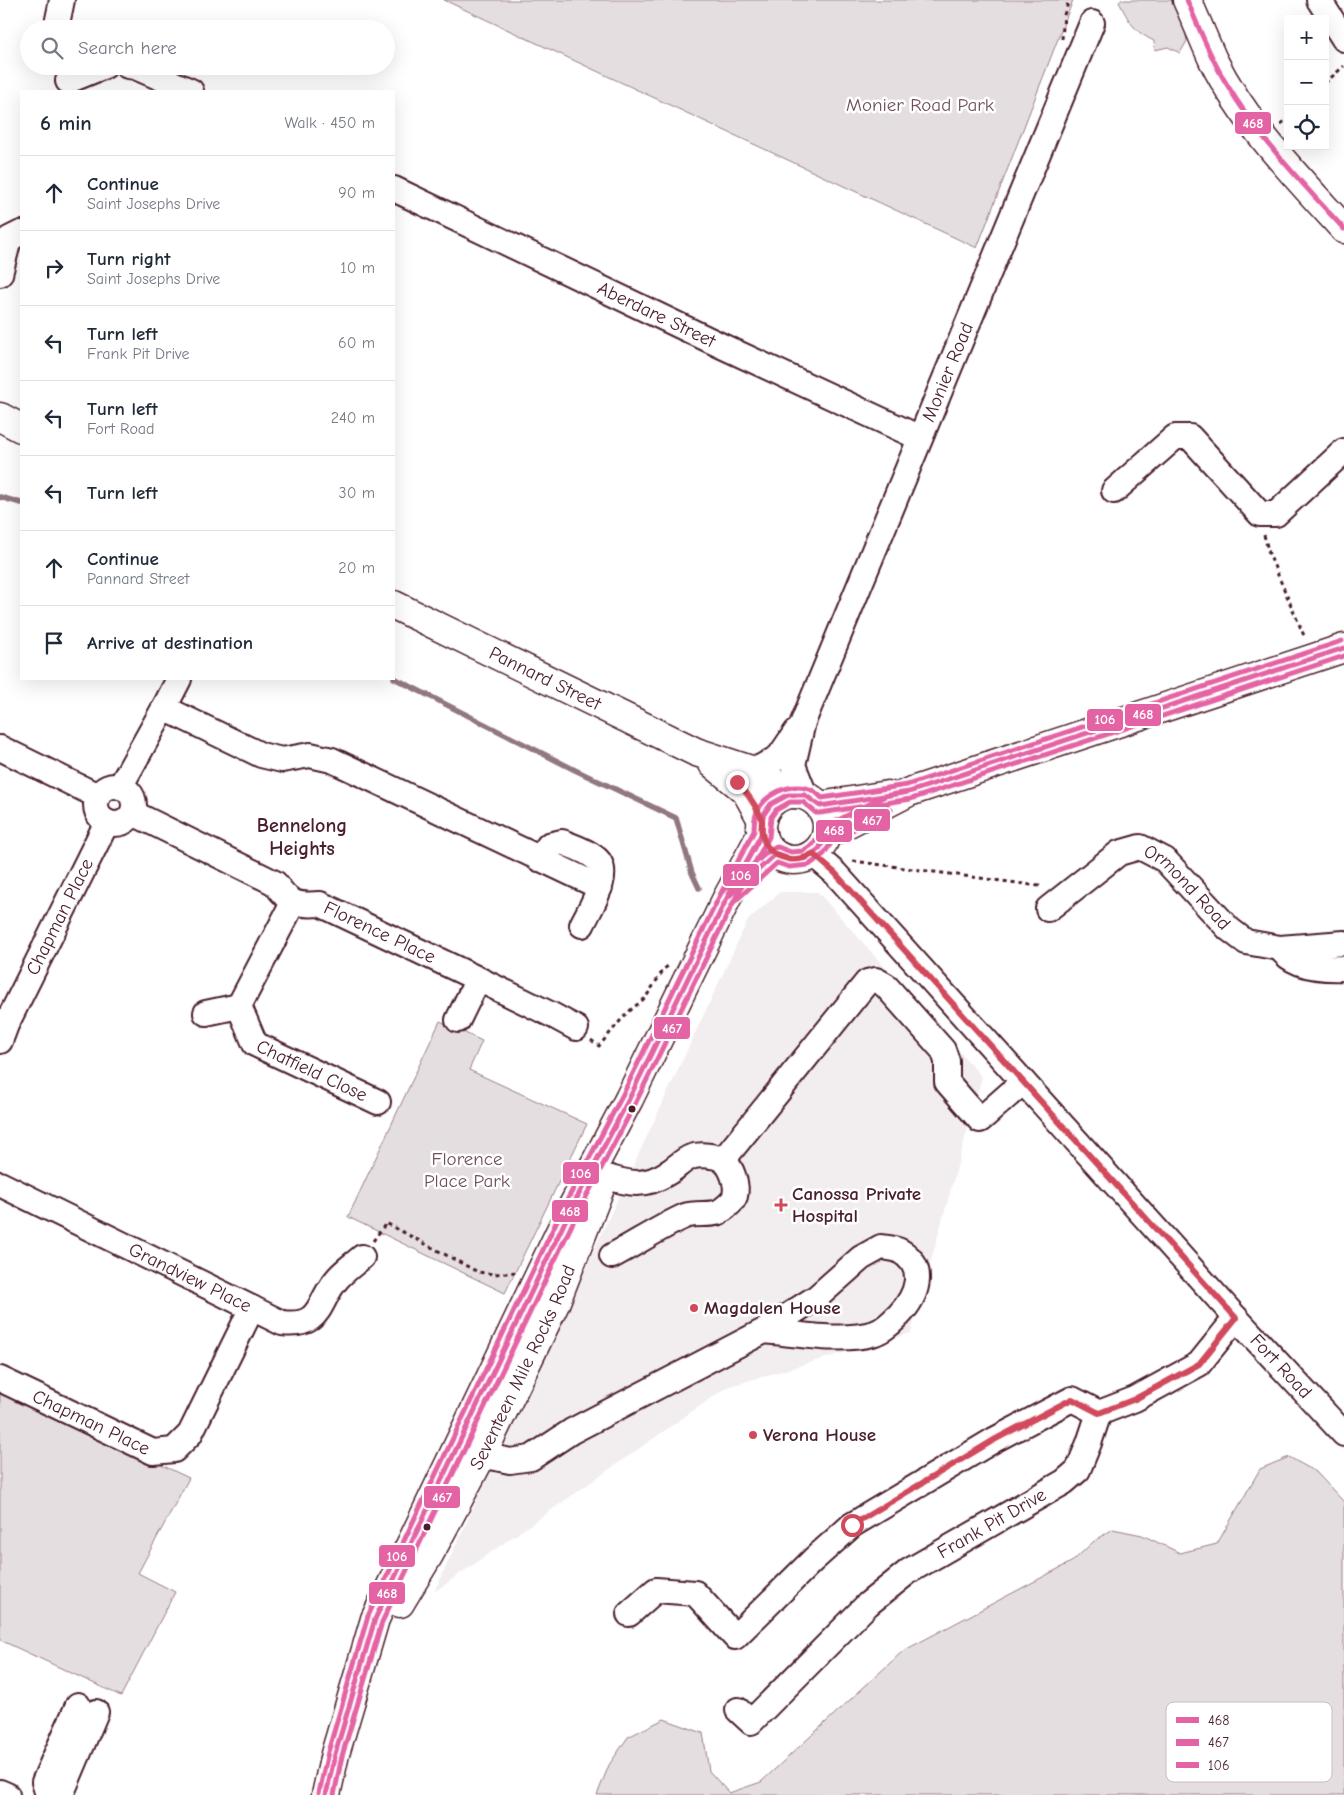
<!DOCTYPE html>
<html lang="en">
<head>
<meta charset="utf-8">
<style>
  body { margin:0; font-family:"Comic Neue",sans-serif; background:#f2f2f3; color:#1f2937 }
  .controls { position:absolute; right:15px; top:15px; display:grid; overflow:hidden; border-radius:0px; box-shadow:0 5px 20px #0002 }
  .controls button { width:45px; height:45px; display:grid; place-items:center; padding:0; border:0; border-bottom:1px solid #e0e1e3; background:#fff; color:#1f2937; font:25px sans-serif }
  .stop { position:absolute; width:15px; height:15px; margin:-11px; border:4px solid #d1495b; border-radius:50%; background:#fff }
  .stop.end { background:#d1495b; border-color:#fff; box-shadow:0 1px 5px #0008 }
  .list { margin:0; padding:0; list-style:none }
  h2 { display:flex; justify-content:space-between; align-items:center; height:65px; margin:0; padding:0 20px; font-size:21px }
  h2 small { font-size:16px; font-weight:400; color:#747a83 }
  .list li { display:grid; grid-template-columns:32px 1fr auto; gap:15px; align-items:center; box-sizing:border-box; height:75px; padding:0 20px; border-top:1px solid #e0e1e3 }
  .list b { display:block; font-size:19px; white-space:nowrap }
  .list p { margin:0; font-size:16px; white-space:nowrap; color:#747a83 }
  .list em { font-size:16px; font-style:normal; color:#747a83 }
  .icon { flex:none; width:28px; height:28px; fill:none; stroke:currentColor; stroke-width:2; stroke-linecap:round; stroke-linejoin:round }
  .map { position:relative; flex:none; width:1344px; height:1795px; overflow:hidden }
  .search { position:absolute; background:#fff; box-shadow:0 5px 20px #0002; left:20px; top:20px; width:375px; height:55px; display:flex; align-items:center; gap:12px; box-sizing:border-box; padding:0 18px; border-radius:28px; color:#747a83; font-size:19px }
  .panel { position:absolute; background:#fff; box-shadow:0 5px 20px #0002; left:20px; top:90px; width:375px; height:590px; border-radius:0px }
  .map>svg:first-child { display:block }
  .built { fill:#f2eeef }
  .green { fill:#e5dee0; stroke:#987e86 }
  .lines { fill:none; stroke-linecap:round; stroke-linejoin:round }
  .stream { stroke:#91787e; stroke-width:5.5 }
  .minor-casing { stroke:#4a1f2b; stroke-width:28 }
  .major-casing { stroke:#4a1f2b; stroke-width:31 }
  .path { stroke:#4a1f2b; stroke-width:3; stroke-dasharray:4 4; stroke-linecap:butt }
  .minor { stroke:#fff; stroke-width:24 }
  .major { stroke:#fff; stroke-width:28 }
  .bus-1-casing { stroke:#fff; stroke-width:9 }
  .bus-2-casing { stroke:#fff; stroke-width:9 }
  .bus-3-casing { stroke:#fff; stroke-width:9 }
  .bus-1 { stroke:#e463a4; stroke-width:5 }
  .bus-2 { stroke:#e463a4; stroke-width:5 }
  .bus-3 { stroke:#e463a4; stroke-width:5 }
  .route { stroke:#d1495b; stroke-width:6 }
  .bus-dot { fill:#4a1f2b; stroke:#fff; stroke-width:2 }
  .poi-dot { fill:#d1495b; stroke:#fff; stroke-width:2 }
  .labels { text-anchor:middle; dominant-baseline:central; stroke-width:5; stroke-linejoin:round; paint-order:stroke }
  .park-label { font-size:19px; fill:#714f58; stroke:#fff }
  .street-label { font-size:19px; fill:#4a1f2b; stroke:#fff }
  .poi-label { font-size:19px; font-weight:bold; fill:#4a1f2b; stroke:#fff; text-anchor:start }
  .neighbourhood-label { font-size:20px; font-weight:bold; fill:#4a1f2b; stroke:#fff }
  .key { fill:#fff; stroke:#c9bcbf; stroke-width:1 }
  .key-label { font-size:14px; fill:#4a1f2b }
  .line-badge { stroke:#fff; stroke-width:2 }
  .badge-label { font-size:14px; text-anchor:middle; font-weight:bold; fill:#fff }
</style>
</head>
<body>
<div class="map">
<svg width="1344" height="1795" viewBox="0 0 1344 1795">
  <rect width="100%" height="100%" fill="#fff"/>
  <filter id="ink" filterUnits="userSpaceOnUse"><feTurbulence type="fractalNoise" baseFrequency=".02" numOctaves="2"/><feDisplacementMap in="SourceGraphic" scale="10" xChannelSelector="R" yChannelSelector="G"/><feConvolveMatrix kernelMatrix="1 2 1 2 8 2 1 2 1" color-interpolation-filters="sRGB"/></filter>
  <g filter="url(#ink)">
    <path class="built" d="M780 892H818L982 1077 911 1333 727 1387 434 1592 748 920Z"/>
    <path class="green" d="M444 0H1073L977 248Z
      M1120 0H1175L1183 21 1187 41 1180 53 1168 47 1155 50 1154 41C1133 31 1129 21 1119 2Z
      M440 1021 482 1041 469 1070 587 1124 505 1293 348 1217Z
      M0 1389 189 1478 138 1573 175 1592 121 1696 0 1640Z
      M1289 1457 1316 1472 1344 1502V1795H597L609 1765 628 1737 664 1719 703 1733 709 1771 729 1793 761 1782 903 1651 1073 1561 1093 1542 1113 1529 1142 1535 1180 1553 1217 1544 1260 1469Z"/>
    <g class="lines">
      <path class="stream" d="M0 497 21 503
        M394 678 575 770 676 818 692 873 699 888"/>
      <g class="minor-casing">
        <g id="minor">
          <path d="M1319 0 1344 39"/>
          <path d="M56 29 62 0"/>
          <path d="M128 66 135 67 191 91"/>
          <path d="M68 81 105 66"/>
          <path id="s1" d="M394 189 722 346 920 438"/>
          <path d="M0 274 9 239 21 233"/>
          <path d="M1114 491 1175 437H1190L1260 514H1276L1344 451"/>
          <path d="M164 708 261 755 282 760 310 755 332 760 600 887"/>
          <path d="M0 748 98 796"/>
          <path d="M754 771 779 757 796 732"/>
          <circle cx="115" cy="805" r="19"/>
          <path d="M120 787 164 708 179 679"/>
          <path id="s2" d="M805 795 793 765 803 722 1092 23"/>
          <path id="s3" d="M133 813 275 883C289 903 295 906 320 904L478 979 552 1015 576 1028"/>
          <path id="s4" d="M813 854 835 873 1236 1318 1344 1434"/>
          <path d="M539 859 549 845 562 842C572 846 585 850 594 857 615 871 590 908 582 925"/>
          <path id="s5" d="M1048 909 1119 853 1140 847 1165 860 1229 929 1246 942 1280 948 1344 943"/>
          <path d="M1280 948C1293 967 1322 969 1344 968"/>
          <path id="s6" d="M239 1006 255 1044 378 1102"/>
          <path d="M206 1013 239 1006 293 903"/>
          <path d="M458 1020 478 979"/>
          <path id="s7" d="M0 1041 6 1025 107 822"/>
          <path d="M723 1160 867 982 876 980 885 985 943 1050 947 1061V1082L980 1120 1023 1082"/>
          <path d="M604 1176C629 1184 645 1188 669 1172 676 1168 683 1160 691 1157 699 1154 717 1155 724 1161 732 1168 738 1185 735 1196 733 1202 724 1209 719 1212 708 1216 696 1212 685 1216 662 1226 635 1244 612 1256"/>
          <path id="s8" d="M0 1184 282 1323C323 1328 317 1301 338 1278 345 1270 354 1264 362 1257"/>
          <path id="s9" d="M0 1379 153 1452 174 1450 190 1434 252 1308"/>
          <path d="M467 1448 482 1455 510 1461 531 1458 572 1431 764 1331 817 1297 861 1258 881 1247C887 1248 894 1248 900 1251 928 1267 917 1296 899 1315 892 1322 884 1330 875 1333 842 1343 798 1334 764 1331"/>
          <path d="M629 1614 656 1590 695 1593 735 1637 813 1560 852 1525 994 1440 1072 1399 1099 1413"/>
          <path id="s10" d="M738 1710 751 1722 868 1604 909 1571 1064 1482 1078 1470 1089 1443 1099 1413 1135 1399 1199 1364 1236 1318"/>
          <path d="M0 1792 7 1795"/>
          <path d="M48 1795 44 1782 78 1705"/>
          <path d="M61 1795 96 1712"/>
        </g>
      </g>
      <g class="major-casing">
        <g id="major">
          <path d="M1187 0C1196 20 1204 40 1213 60 1245 124 1296 176 1344 229"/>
          <path d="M0 417 21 428"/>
          <path id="s11" d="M394 605 696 752 754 771 794 794"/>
          <path d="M713 764 746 791 762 820"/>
          <circle cx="794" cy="827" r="33"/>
          <path d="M820 806 888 795"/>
          <path d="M827 834 909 792 1344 648"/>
          <path id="s12" d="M400 1603 430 1553 482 1455 555 1304 602 1183"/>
          <path d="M326 1795 335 1754 375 1619 569 1213 629 1099 727 898 762 833"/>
        </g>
      </g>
      <path class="path" d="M1062 39 1064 15 1069 0
        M1325 83 1344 66
        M1281 124 1288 118
        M1264 535 1269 554 1305 638
        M853 861 1039 886 1040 889
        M591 1040 599 1046 626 1014 646 997 664 969 668 966
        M373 1241 386 1223 478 1272 494 1274 518 1272"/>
      <use href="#minor" class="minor"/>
      <use href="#major" class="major"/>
      <g class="bus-1-casing">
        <path id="bus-1" d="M1187 0C1199 28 1210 57 1226 83 1258 137 1302 183 1344 229
          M728 897 776 854 790 860 806 858 819 849 827 834 888 803
          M326 1795 335 1754 375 1619 569 1213 629 1099 727 898 762 833V820L764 814 771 804 788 795H805L820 806 909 792 1344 648"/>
      </g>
      <g class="bus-2-casing">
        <path id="bus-2" d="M733 903 777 863 789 867 809 865 824 854 833 840 891 810
          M334 1795 342 1756 382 1622 576 1216 636 1102 734 901 769 837 771 817 776 810 790 802H803L816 813H820L911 799 1344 656"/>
      </g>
      <g class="bus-3-casing">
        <path id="bus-3" d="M723 891 772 848 778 847 791 852 803 851 813 844 823 828 885 796
          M319 1793 328 1752 368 1616 562 1210 622 1096 720 895 754 831C754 824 754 818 757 812 765 794 787 784 806 788 812 789 818 794 822 798L907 785 1342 641"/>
      </g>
      <use href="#bus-1" class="bus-1"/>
      <use href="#bus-2" class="bus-2"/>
      <use href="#bus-3" class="bus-3"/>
    </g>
  </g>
  <g class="lines" filter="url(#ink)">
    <path class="route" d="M737 782C745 790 760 811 762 821 762 825 761 829 762 833 766 858 792 865 813 854L835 873 1236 1318 1199 1364 1135 1399 1099 1413 1072 1399 994 1440 852 1525"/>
  </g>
  <g class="bus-dot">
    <circle cx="632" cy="1109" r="4.5"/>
    <circle cx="427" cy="1527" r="4.5"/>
  </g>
  <g class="poi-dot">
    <path d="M778.5 1197.5h5v5h5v5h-5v5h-5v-5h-5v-5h5z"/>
    <circle cx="694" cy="1308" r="5"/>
    <circle cx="753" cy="1435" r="5"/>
  </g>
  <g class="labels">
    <g class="park-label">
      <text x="920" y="105">Monier Road Park</text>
      <text x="467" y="1159">Florence<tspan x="467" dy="22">Place Park</tspan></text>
    </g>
    <g class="street-label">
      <text stroke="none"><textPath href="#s1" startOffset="291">Aberdare Street</textPath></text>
      <text stroke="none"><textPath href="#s2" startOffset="455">Monier Road</textPath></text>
      <text stroke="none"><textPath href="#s11" startOffset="168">Pannard Street</textPath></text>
      <text stroke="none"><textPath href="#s5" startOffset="175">Ormond Road</textPath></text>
      <text stroke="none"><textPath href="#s7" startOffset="138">Chapman Place</textPath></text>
      <text stroke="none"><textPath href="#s3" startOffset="278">Florence Place</textPath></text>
      <text stroke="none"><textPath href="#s6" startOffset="104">Chatfield Close</textPath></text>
      <text stroke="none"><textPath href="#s8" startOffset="212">Grandview Place</textPath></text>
      <text stroke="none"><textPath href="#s12" startOffset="266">Seventeen Mile Rocks Road</textPath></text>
      <text stroke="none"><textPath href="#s4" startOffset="694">Fort Road</textPath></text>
      <text stroke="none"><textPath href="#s9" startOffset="101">Chapman Place</textPath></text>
      <text stroke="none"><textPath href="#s10" startOffset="332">Frank Pit Drive</textPath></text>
    </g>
    <g class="poi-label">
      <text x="792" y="1194">Canossa Private<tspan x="792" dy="22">Hospital</tspan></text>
      <text x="704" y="1308">Magdalen House</text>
      <text x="763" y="1435">Verona House</text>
    </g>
    <g class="neighbourhood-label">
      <text x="302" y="825">Bennelong<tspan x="302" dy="23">Heights</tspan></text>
    </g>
  </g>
  <rect x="1166" y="1702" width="166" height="80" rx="8" class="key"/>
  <rect x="1176" y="1717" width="23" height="6" fill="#e463a4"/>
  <rect x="1176" y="1739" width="23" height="7" fill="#e463a4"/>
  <rect x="1176" y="1762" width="23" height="6" fill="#e463a4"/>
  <g class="key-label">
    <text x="1208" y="1725">468</text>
    <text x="1208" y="1747">467</text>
    <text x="1208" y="1770">106</text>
  </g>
  <g class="line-badge">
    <rect x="1234" y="111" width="38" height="24" rx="5" fill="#e463a4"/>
    <rect x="1124" y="703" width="38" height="24" rx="5" fill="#e463a4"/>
    <rect x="1086" y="708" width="38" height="24" rx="5" fill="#e463a4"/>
    <rect x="853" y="808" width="38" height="24" rx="5" fill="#e463a4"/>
    <rect x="815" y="819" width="38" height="24" rx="5" fill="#e463a4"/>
    <rect x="722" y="863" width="38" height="24" rx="5" fill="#e463a4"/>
    <rect x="653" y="1016" width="38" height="24" rx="5" fill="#e463a4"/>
    <rect x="562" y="1161" width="38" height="24" rx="5" fill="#e463a4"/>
    <rect x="551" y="1199" width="38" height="24" rx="5" fill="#e463a4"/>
    <rect x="423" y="1485" width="38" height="24" rx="5" fill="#e463a4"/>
    <rect x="378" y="1544" width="38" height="24" rx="5" fill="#e463a4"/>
    <rect x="368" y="1581" width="38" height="24" rx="5" fill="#e463a4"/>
  </g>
  <g class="badge-label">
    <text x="1253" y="128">468</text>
    <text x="1143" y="719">468</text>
    <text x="1105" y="724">106</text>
    <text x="872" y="825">467</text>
    <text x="834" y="835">468</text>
    <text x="741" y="880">106</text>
    <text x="672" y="1033">467</text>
    <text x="581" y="1178">106</text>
    <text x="570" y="1216">468</text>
    <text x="442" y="1502">467</text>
    <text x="397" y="1561">106</text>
    <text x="387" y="1598">468</text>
  </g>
</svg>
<div class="controls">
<button>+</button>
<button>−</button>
<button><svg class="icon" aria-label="locate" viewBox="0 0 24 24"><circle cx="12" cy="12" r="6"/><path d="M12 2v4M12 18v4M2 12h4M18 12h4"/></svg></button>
</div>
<div class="stop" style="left:852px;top:1525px"></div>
<div class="stop end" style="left:737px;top:782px"></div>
<div class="search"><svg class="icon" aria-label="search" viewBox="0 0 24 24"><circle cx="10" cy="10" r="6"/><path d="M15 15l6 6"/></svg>Search here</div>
<section class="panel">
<h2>6 min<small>Walk · 450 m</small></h2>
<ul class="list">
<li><svg class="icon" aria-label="ahead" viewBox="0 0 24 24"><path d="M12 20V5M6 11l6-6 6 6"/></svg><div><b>Continue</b><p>Saint Josephs Drive</p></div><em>90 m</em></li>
<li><svg class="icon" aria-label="right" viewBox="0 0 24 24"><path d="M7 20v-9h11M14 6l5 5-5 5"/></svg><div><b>Turn right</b><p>Saint Josephs Drive</p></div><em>10 m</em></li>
<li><svg class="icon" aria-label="left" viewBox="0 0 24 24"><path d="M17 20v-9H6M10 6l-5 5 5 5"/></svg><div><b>Turn left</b><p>Frank Pit Drive</p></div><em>60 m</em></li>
<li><svg class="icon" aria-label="left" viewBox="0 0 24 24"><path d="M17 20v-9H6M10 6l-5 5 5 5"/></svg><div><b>Turn left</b><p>Fort Road</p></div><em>240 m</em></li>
<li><svg class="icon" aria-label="left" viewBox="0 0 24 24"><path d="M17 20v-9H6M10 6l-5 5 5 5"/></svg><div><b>Turn left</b></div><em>30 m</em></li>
<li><svg class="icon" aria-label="ahead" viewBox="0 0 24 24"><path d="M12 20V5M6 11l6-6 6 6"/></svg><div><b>Continue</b><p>Pannard Street</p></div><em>20 m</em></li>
<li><svg class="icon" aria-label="arrive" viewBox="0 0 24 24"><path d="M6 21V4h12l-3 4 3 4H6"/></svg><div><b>Arrive at destination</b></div></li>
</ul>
</section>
</div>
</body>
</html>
